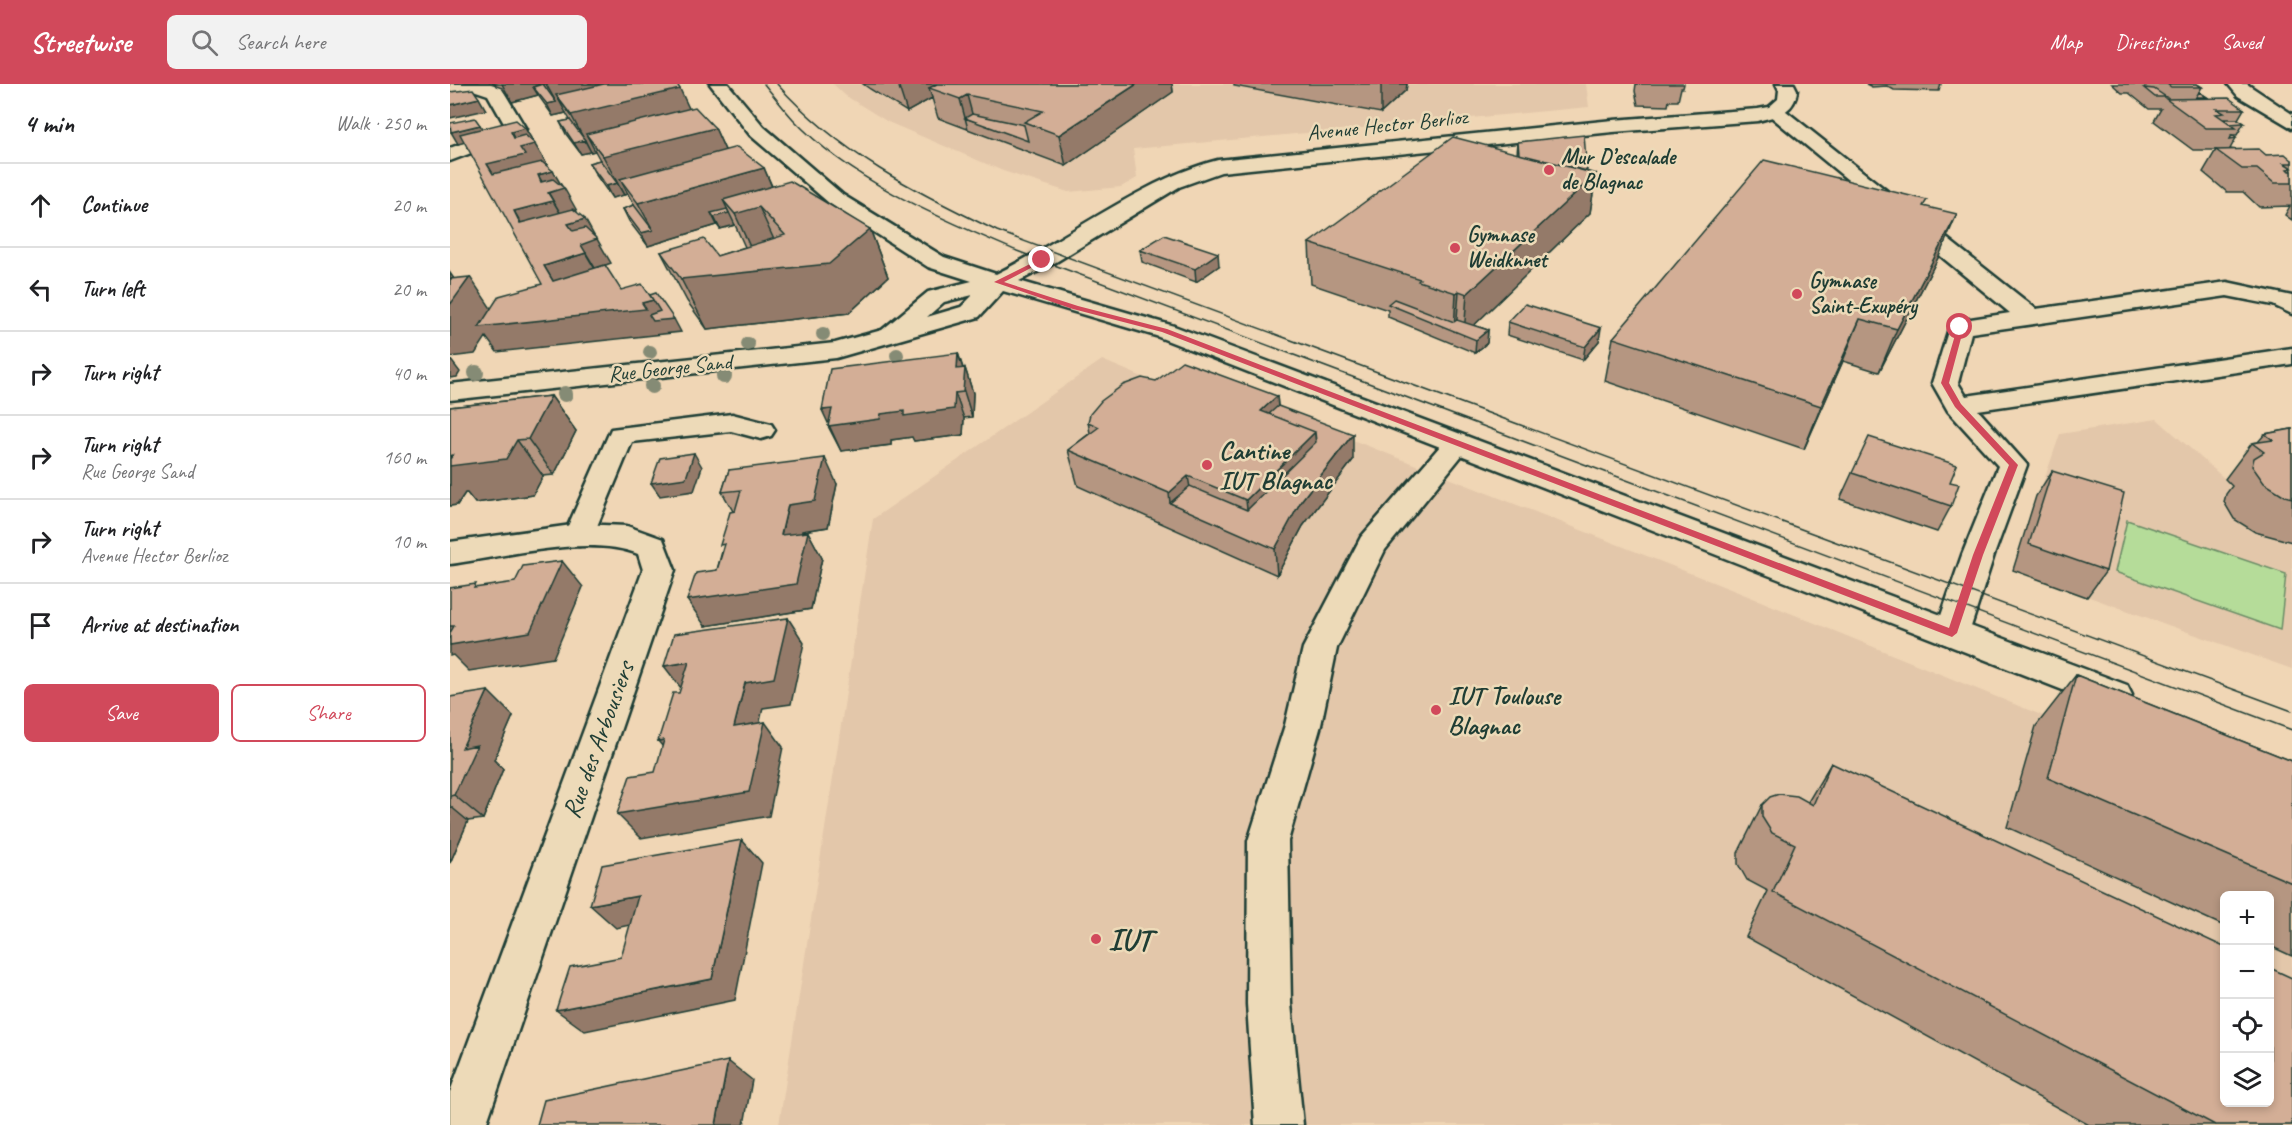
<!DOCTYPE html>
<html lang="en">
<head>
<meta charset="utf-8">
<style>
  body { margin:0; font-family:Caveat,sans-serif; background:#f2f2f2; color:#202124 }
  .controls { position:absolute; right:18px; bottom:18px; display:grid; overflow:hidden; border-radius:9px; box-shadow:0 3px 9px #0003 }
  .controls button { width:54px; height:54px; display:grid; place-items:center; padding:0; border:0; border-bottom:2px solid #e0e0e0; background:#fff; color:#202124; font:30px sans-serif }
  .stop { position:absolute; width:18px; height:18px; margin:-14px; border:4px solid #d1495b; border-radius:50%; background:#fff }
  .stop.end { background:#d1495b; border-color:#fff; box-shadow:0 2px 6px #0008 }
  .list { margin:0; padding:0; list-style:none }
  h2 { display:flex; justify-content:space-between; align-items:center; height:78px; margin:0; padding:0 24px; font-size:26px }
  h2 small { font-size:20px; font-weight:400; color:#757577 }
  .list li { display:grid; grid-template-columns:39px 1fr auto; gap:18px; align-items:center; box-sizing:border-box; height:84px; padding:0 24px; border-top:2px solid #e0e0e0 }
  .list b { display:block; font-size:22px; white-space:nowrap }
  .list p { margin:0; font-size:20px; white-space:nowrap; color:#757577 }
  .list em { font-size:20px; font-style:normal; color:#757577 }
  .actions { display:flex; gap:12px; padding:18px 24px }
  .actions a { flex:1; padding:14px 0; border:2px solid #d1495b; border-radius:9px; text-align:center; font-size:21px; color:#d1495b }
  .actions .main { background:#d1495b; color:#fff }
  .icon { flex:none; width:33px; height:33px; fill:none; stroke:currentColor; stroke-width:2; stroke-linecap:round; stroke-linejoin:round }
  .map { position:relative; flex:none; width:1842px; height:1041px; overflow:hidden }
  header { display:flex; align-items:center; gap:36px; box-sizing:border-box; height:84px; padding:0 30px; background:#d1495b; color:#fff }
  header strong { font-size:28px }
  nav { display:flex; gap:33px; margin-inline-start:auto; font-size:21px }
  .search { width:420px; height:54px; background:#f2f2f2; display:flex; align-items:center; gap:15px; box-sizing:border-box; padding:0 21px; border-radius:9px; color:#757577; font-size:22px }
  main { display:flex }
  aside { flex:1; background:#fff }
  .map>svg:first-child { display:block }
  .built { fill:#e3c7aa; fill-rule:evenodd }
  .green { fill:#b5dc99; stroke:#6a8c66; stroke-width:1.5 }
  .lines { fill:none; stroke-linecap:round; stroke-linejoin:round }
  .lane-casing { stroke:#1f3d34; stroke-width:5 }
  .street-casing { stroke:#1f3d34; stroke-width:5 }
  .lane { fill:#eddab8; fill-rule:evenodd }
  .street { fill:#eddab8; fill-rule:evenodd }
  .tram { stroke:#1f3d34; stroke-width:1.5 }
  .tree { fill:#858b74 }
  .wall { fill:#b59681; stroke:#1f3d34; stroke-width:1.5 }
  .shaded-wall { fill:#947a69; stroke:#1f3d34; stroke-width:1.5 }
  .building { fill:#d3ae96; stroke:#1f3d34; stroke-width:1.5 }
  .route { fill:#d1495b }
  .poi-dot { fill:#d1495b; stroke:#eddab8; stroke-width:2 }
  .labels { text-anchor:middle; dominant-baseline:central; stroke-width:5; stroke-linejoin:round; paint-order:stroke }
  .far-street-label { font-size:22px; fill:#1f3d34; stroke:#eddab8 }
  .far-poi-label { font-size:22px; font-weight:bold; fill:#1f3d34; stroke:#eddab8; text-anchor:start }
  .poi-label { font-size:26px; font-weight:bold; fill:#1f3d34; stroke:#eddab8; text-anchor:start }
  .street-label { font-size:26px; fill:#1f3d34; stroke:#eddab8 }
  .near-poi-label { font-size:32px; font-weight:bold; fill:#1f3d34; stroke:#eddab8; text-anchor:start }
</style>
</head>
<body>
<header>
<strong>Streetwise</strong>
<div class="search"><svg class="icon" aria-label="search" viewBox="0 0 24 24"><circle cx="10" cy="10" r="6"/><path d="M15 15l6 6"/></svg>Search here</div>
<nav><a>Map</a><a>Directions</a><a>Saved</a></nav>
</header>
<main>
<aside>
<h2>4 min<small>Walk · 250 m</small></h2>
<ul class="list">
<li><svg class="icon" aria-label="ahead" viewBox="0 0 24 24"><path d="M12 20V5M6 11l6-6 6 6"/></svg><div><b>Continue</b></div><em>20 m</em></li>
<li><svg class="icon" aria-label="left" viewBox="0 0 24 24"><path d="M17 20v-9H6M10 6l-5 5 5 5"/></svg><div><b>Turn left</b></div><em>20 m</em></li>
<li><svg class="icon" aria-label="right" viewBox="0 0 24 24"><path d="M7 20v-9h11M14 6l5 5-5 5"/></svg><div><b>Turn right</b></div><em>40 m</em></li>
<li><svg class="icon" aria-label="right" viewBox="0 0 24 24"><path d="M7 20v-9h11M14 6l5 5-5 5"/></svg><div><b>Turn right</b><p>Rue George Sand</p></div><em>160 m</em></li>
<li><svg class="icon" aria-label="right" viewBox="0 0 24 24"><path d="M7 20v-9h11M14 6l5 5-5 5"/></svg><div><b>Turn right</b><p>Avenue Hector Berlioz</p></div><em>10 m</em></li>
<li><svg class="icon" aria-label="arrive" viewBox="0 0 24 24"><path d="M6 21V4h12l-3 4 3 4H6"/></svg><div><b>Arrive at destination</b></div></li>
</ul>
<div class="actions"><a class="main">Save</a><a>Share</a></div>
</aside>
<div class="map">
<svg width="1842" height="1041" viewBox="0 0 1842 1041">
  <rect width="100%" height="100%" fill="#f0d6b5"/>
  <filter id="ink" filterUnits="userSpaceOnUse"><feTurbulence type="fractalNoise" baseFrequency=".0167" numOctaves="2"/><feDisplacementMap in="SourceGraphic" scale="12" xChannelSelector="R" yChannelSelector="G"/><feConvolveMatrix kernelMatrix="1 2 1 2 8 2 1 2 1" color-interpolation-filters="sRGB"/></filter>
  <g filter="url(#ink)">
    <path class="built" d="M383 0H1136L1139 23 683 65 687 94 671 103 618 108 553 87 438 38 396 12Z
      M652 276 738 312 809 319 1308 516 1842 733V1041H329L423 435ZM1774 812H1820V1018H1774Z
      M1707 335 1775 395 1842 376V585L1563 486 1610 350Z"/>
    <path class="green" d="M1677 436 1836 490 1830 546 1665 488Z"/>
    <g class="lines">
      <g class="lane-casing">
        <path id="lane" d="M14 0H41L51 3 76 45 74 49 0 77V64L56 43 38 11 17 4Z
          M1325 21 1331 23 1586 225 1777 198 1842 212V230L1823 221 1777 212 1521 249 1508 299 1516 312 1842 264V280L1528 326 1577 381 1544 471 1519 549 1514 558 1502 562 1490 558 1485 549 1512 471 1548 382 1498 327 1482 299 1501 238 1560 229 1319 31 1316 27 1319 23Z
          M282 330 321 340 325 346 321 352 311 355 281 347 182 358 140 459 129 462 118 459 114 451 161 345Z
          M1008 350 1018 353 1022 359 935 466 887 564 871 641 838 757 841 920 853 1041H805L797 920 798 757 835 641 853 564 911 453 998 353Z"/>
      </g>
      <g class="street-casing">
        <path id="street" d="M0 0H28L25 4 0 11Z
          M260 0H278L314 43 393 111 494 173 546 190C617 155 693 95 768 76L1163 36 1308 25 1319 23 1328 15 1329 6 1326 0H1344L1347 6C1345 29 1327 32 1308 37L1163 48 771 88 729 103 601 181 569 197 724 242 1677 601 1682 611 1677 621 1664 625 1651 621 706 252 553 207 529 233 386 274 0 316V300L385 259 432 246 478 208 522 197 478 183 379 119 300 51ZM523 211 511 223 477 233 494 218Z
          M1778 0H1797L1842 30V44L1788 12Z
          M129 440 177 442 213 455 225 486 36 1041H0V1008L193 486 188 470C140 450 52 473 0 480V458Z"/>
      </g>
      <use href="#lane" class="lane"/>
      <use href="#street" class="street"/>
      <path class="tram" d="M314 0C324 12 333 24 343 35 402 98 490 134 567 167L1842 646
        M327 0C390 70 464 107 547 147L1842 627"/>
    </g>
    <g class="tree">
      <circle cx="373" cy="250" r="7"/>
      <circle cx="298" cy="260" r="7"/>
      <circle cx="200" cy="268" r="7"/>
      <circle cx="447" cy="271" r="7"/>
      <circle cx="26" cy="289" r="8"/>
      <circle cx="274" cy="292" r="8"/>
      <circle cx="202" cy="302" r="8"/>
      <circle cx="115" cy="310" r="8"/>
    </g>
    <path class="wall" d="M45 0H227L239 25 265 44 275 66 314 84 322 102 420 145 438 193 399 229 257 245 237 217 211 168 267 172 295 163 285 141 270 145 267 141 198 162 179 137 173 125 184 121 178 110 162 114 146 91 139 79 150 76 145 67 131 70 116 50 110 38 120 36 116 29 103 32 88 11 62 18 52 4 46 2Z
      M413 0H722L723 8 616 82 488 34 482 14 457 28 420 5Z
      M784 0H957L956 6 931 29 784 2Z
      M1186 0H1234L1233 4H1231L1228 17H1219L1218 22 1188 21 1185 7Z
      M1416 0H1491L1489 7 1444 6 1437 2 1422 3Z
      M1662 0H1747L1752 3 1749 8 1757 13 1756 15 1794 25 1788 35 1794 39 1787 51H1782L1786 54 1780 65 1816 71 1842 76V85L1841 87H1842V136L1835 131 1840 122 1809 123 1793 108H1777L1753 88 1766 66H1743L1704 37 1711 25H1699L1679 9H1672Z
      M1068 58 1137 88 1146 90 1140 129 1024 241 1038 246 1037 259 1025 269 938 233V226L861 200 859 159 1067 70Z
      M1474 122 1490 170 1429 288 1393 277 1354 365 1155 297 1163 254Z
      M690 166 769 182 746 198 692 178Z
      M1058 238 1149 257 1133 276 1057 251Z
      M508 269 513 284H515L523 309 522 333 514 334 513 351 464 357 462 353 441 356V361L391 367 378 342Z
      M706 297 827 312 828 322 903 376 853 442 827 491 628 402 618 366 640 349 638 338Z
      M101 312 126 347 104 391 93 392 83 411 25 419 17 409H15L7 421 0 422V323Z
      M1842 345V458L1805 448 1784 435 1774 418 1776 410 1782 402 1775 395 1802 359 1808 358 1815 350Z
      M279 386 387 400 378 443 352 447V448H358L372 474 361 525 255 542 267 486 283 427 272 408Z
      M1602 387 1656 487 1637 513 1563 486 1586 412Z
      M1402 389 1500 398 1501 422 1487 448 1390 415Z
      M1626 591 1842 677V872L1820 862V812H1774V842L1557 743 1586 642Z
      M0 613 63 632 44 676 53 685 33 735 18 737 0 779Z
      M1381 679 1842 1041H1639L1296 853 1318 807 1297 796 1288 780V769L1312 721 1358 718Z"/>
    <path class="shaded-wall" d="M52 0H93L83 3 88 11 62 18Z
      M96 0H223L230 5 243 33 265 44 278 73 170 95 178 110 174 111 153 72 136 50 145 67 141 68 121 31 106 11 116 29 103 32 97 20 106 18Z
      M448 0H508L479 4 482 14 457 28Z
      M687 0H722L723 8 616 82 609 51Z
      M931 0H957L956 6 931 29Z
      M517 11 524 37 515 34 518 45 510 15Z
      M29 14 36 26 0 34V21Z
      M30 41 37 53 8 60 1 48Z
      M75 44 98 82 57 113 37 80 61 48Z
      M135 56 141 68 131 70 124 59Z
      M314 84 327 115 309 123 331 171 307 178 285 130 273 116 285 141 270 145 264 133 261 129 267 141 198 162 191 149 203 146 188 119Z
      M103 87 113 104H114L127 127 112 132 88 91Z
      M1146 90 1140 129 1014 251 1017 210Z
      M167 99 174 111 162 114 156 102Z
      M103 117 117 140 85 163 64 127Z
      M1507 130 1490 170 1429 288 1447 245Z
      M135 135 146 155H147L161 179 145 185 118 140Z
      M420 145 438 193 399 229 257 245 231 195Z
      M136 169 151 194 103 197 94 182Z
      M768 169 769 182 746 198 745 185Z
      M0 189 11 205 20 193 48 235 192 219 203 216 224 235 231 248 47 268 36 253 25 270 0 273Z
      M1009 207 1006 248 1004 247 1006 209Z
      M1410 235 1393 277 1354 365 1371 322Z
      M1151 244 1149 257 1133 276 1135 263Z
      M1038 246 1037 259 1025 269 1026 256Z
      M508 269 514 288 515 284 523 309 522 333 507 285Z
      M0 275 10 288 7 293 0 294Z
      M505 309 514 334 513 351 464 357 462 353 441 356V361L391 367 372 326Z
      M101 312 126 347 104 391 78 355Z
      M827 312 830 344 811 327Z
      M865 348 867 384 800 452 796 416Z
      M903 350V376L853 442 827 491 825 465 851 417Z
      M67 356 93 392 83 411 25 419 17 409H15L7 421 0 422V372Z
      M244 369 252 383 244 407 210 412 201 399Z
      M375 374 387 400 378 443 352 447 346 477 331 451 338 421Z
      M738 392 744 428 720 419 719 409Z
      M358 448 372 474 361 525 255 542 237 516Z
      M112 477 133 503 103 574 19 587 3 571 0 572V542Z
      M338 534 354 559 341 620 313 624 303 668 284 643 295 599Z
      M239 578 234 608 214 582Z
      M38 607 63 632 44 676 53 685 33 735 4 711 12 664Z
      M315 638 333 663 319 732 191 754 167 730Z
      M214 656 229 682 208 657Z
      M0 722 18 737 0 779Z
      M292 756 312 779 285 916 135 947 106 926 262 895Z
      M188 812 212 834 166 844 140 821Z
      M278 977 302 996 294 1041H266Z"/>
    <path class="building" d="M93 0 106 18 97 20 83 3Z
      M154 0H227L230 5 121 31 106 11Z
      M487 0H687L609 51 574 38 593 27 517 11 510 15 479 4Z
      M1717 0H1747L1752 3H1721Z
      M1694 4 1704 5 1716 13H1705Z
      M23 5 29 14 0 21V8Z
      M1749 8 1757 13H1746Z
      M1779 14 1794 25H1767L1774 29 1766 30 1786 44H1756L1716 15Z
      M245 23 265 44 153 72 136 50Z
      M522 30 574 41 578 57 515 34Z
      M25 34 30 41 1 48 0 39Z
      M1774 35H1788L1794 39 1780 40Z
      M66 36 75 44 61 48 64 54 75 51 85 60 70 64 75 71 37 80 43 90 92 78 103 87 88 91 91 98 103 95 114 104 98 109 103 117 64 127 70 139 123 125 135 135 118 140 123 147 135 144 147 155 131 161 136 169 94 182 103 197 155 181 171 206 192 200 203 216 192 219 196 225 29 243 49 212 92 200 10 50Z
      M120 36 135 56 124 59 110 38Z
      M1134 51 1137 87 1069 70 1068 58Z
      M1782 51 1786 54 1780 55Z
      M1003 53 1146 90 1017 210 1009 207 1006 209 968 197 970 195 859 159Z
      M287 63 314 84 188 119 170 95Z
      M1809 65 1816 71 1835 70 1842 76V79H1834L1842 84 1837 85 1839 87H1842V99H1824L1807 85H1792L1766 66Z
      M150 76 167 99 156 102 139 79Z
      M1314 76 1477 116 1473 122 1507 130 1447 245 1410 235 1371 322 1163 254Z
      M340 97 420 145 379 180 231 195 211 168 254 155 267 172 335 151 309 123 285 130 273 116Z
      M184 121 203 146 191 149 173 125Z
      M277 125 279 129 264 133 261 129Z
      M714 151 768 169 745 185 690 166Z
      M20 193 0 221V195Z
      M206 209 224 235 203 237 199 231 210 227 200 211Z
      M944 215 1004 238 1007 236 1038 246 1026 256 938 220Z
      M1075 220 1151 244 1135 263 1058 238Z
      M508 269 507 285 515 284 513 308 505 309 504 325 454 332V327L431 330 430 335 378 342 382 325 372 326 380 285Z
      M732 277 827 312 811 327 865 348 796 416 738 392 719 409 618 366 649 343 638 338 640 330 651 317 673 301 692 294 706 297Z
      M101 312 78 355 67 356 56 375 0 382V375L3 371 0 372V323Z
      M828 322 903 350 851 417 825 465 720 419 740 402 797 426 866 358 865 348 819 330Z
      M1842 345V414L1835 412 1814 399 1802 382 1804 374 1814 368 1802 359 1823 356 1815 350Z
      M1419 353 1507 381 1500 398 1509 400 1501 422 1402 389Z
      M244 369 236 394 201 399 210 374Z
      M375 374 365 417 338 421 331 451 358 448 346 500 237 516 246 489 267 486 275 460 270 461 275 445 280 428 285 427 291 406 272 408 279 386Z
      M1602 387 1674 409 1656 487 1579 460Z
      M112 477 80 548 0 561V549L4 542H0V504L26 500 24 504 65 498 73 482Z
      M338 534 324 594 295 599 284 643 315 638 299 708 167 730 180 692 205 688 214 656 208 657 223 609H229L239 578 214 582 224 550Z
      M1626 591 1842 677V799L1598 694Z
      M38 607 12 664 27 661 4 711 0 712V613Z
      M1381 679 1774 863V1018H1820V884L1842 894V1041H1765L1323 808 1345 760 1322 749 1312 733V721L1320 713 1329 710 1347 712 1363 721Z
      M292 756 262 895 106 926 120 883 171 873 188 812 140 821 152 781Z
      M278 977 266 1041H87L94 1016Z"/>
  </g>
  <path class="route" d="M590 175 596 176 554 198 628 222 717 245 1499 544 1523 471 1559 381 1505 323 1491 299 1508 241 1514 243 1499 299 1511 320 1568 381 1533 471 1507 549 1502 553 712 248 623 225 544 198Z"/>
  <g class="poi-dot">
    <circle cx="1099" cy="86" r="6"/>
    <circle cx="1005" cy="164" r="6"/>
    <circle cx="1347" cy="210" r="6"/>
    <circle cx="757" cy="381" r="6"/>
    <circle cx="986" cy="626" r="6"/>
    <circle cx="646" cy="855" r="6"/>
  </g>
  <g class="labels">
    <g class="far-street-label">
      <text transform="translate(937 41) rotate(-6)">Avenue Hector Berlioz</text>
      <text transform="translate(220 284) rotate(-6)">Rue George Sand</text>
    </g>
    <g class="far-poi-label">
      <text x="1111" y="73">Mur D’escalade<tspan x="1111" dy="25">de Blagnac</tspan></text>
      <text x="1017" y="151">Gymnase<tspan x="1017" dy="25">Weidknnet</tspan></text>
      <text x="1359" y="197">Gymnase<tspan x="1359" dy="25">Saint-Exupéry</tspan></text>
    </g>
    <g class="poi-label">
      <text x="769" y="366">Cantine<tspan x="769" dy="30">IUT Blagnac</tspan></text>
      <text x="998" y="611">IUT Toulouse<tspan x="998" dy="30">Blagnac</tspan></text>
    </g>
    <g class="street-label">
      <text transform="translate(148 656) rotate(-70)">Rue des Arbousiers</text>
    </g>
    <g class="near-poi-label">
      <text x="658" y="855">IUT</text>
    </g>
  </g>
</svg>
<div class="controls">
<button>+</button>
<button>−</button>
<button><svg class="icon" aria-label="locate" viewBox="0 0 24 24"><circle cx="12" cy="12" r="6"/><path d="M12 2v4M12 18v4M2 12h4M18 12h4"/></svg></button>
<button><svg class="icon" aria-label="layers" viewBox="0 0 24 24"><path d="M12 4l9 5-9 5-9-5zM3 14l9 5 9-5"/></svg></button>
</div>
<div class="stop" style="left:1510px;top:243px"></div>
<div class="stop end" style="left:592px;top:176px"></div>
</div>
</main>
</body>
</html>
